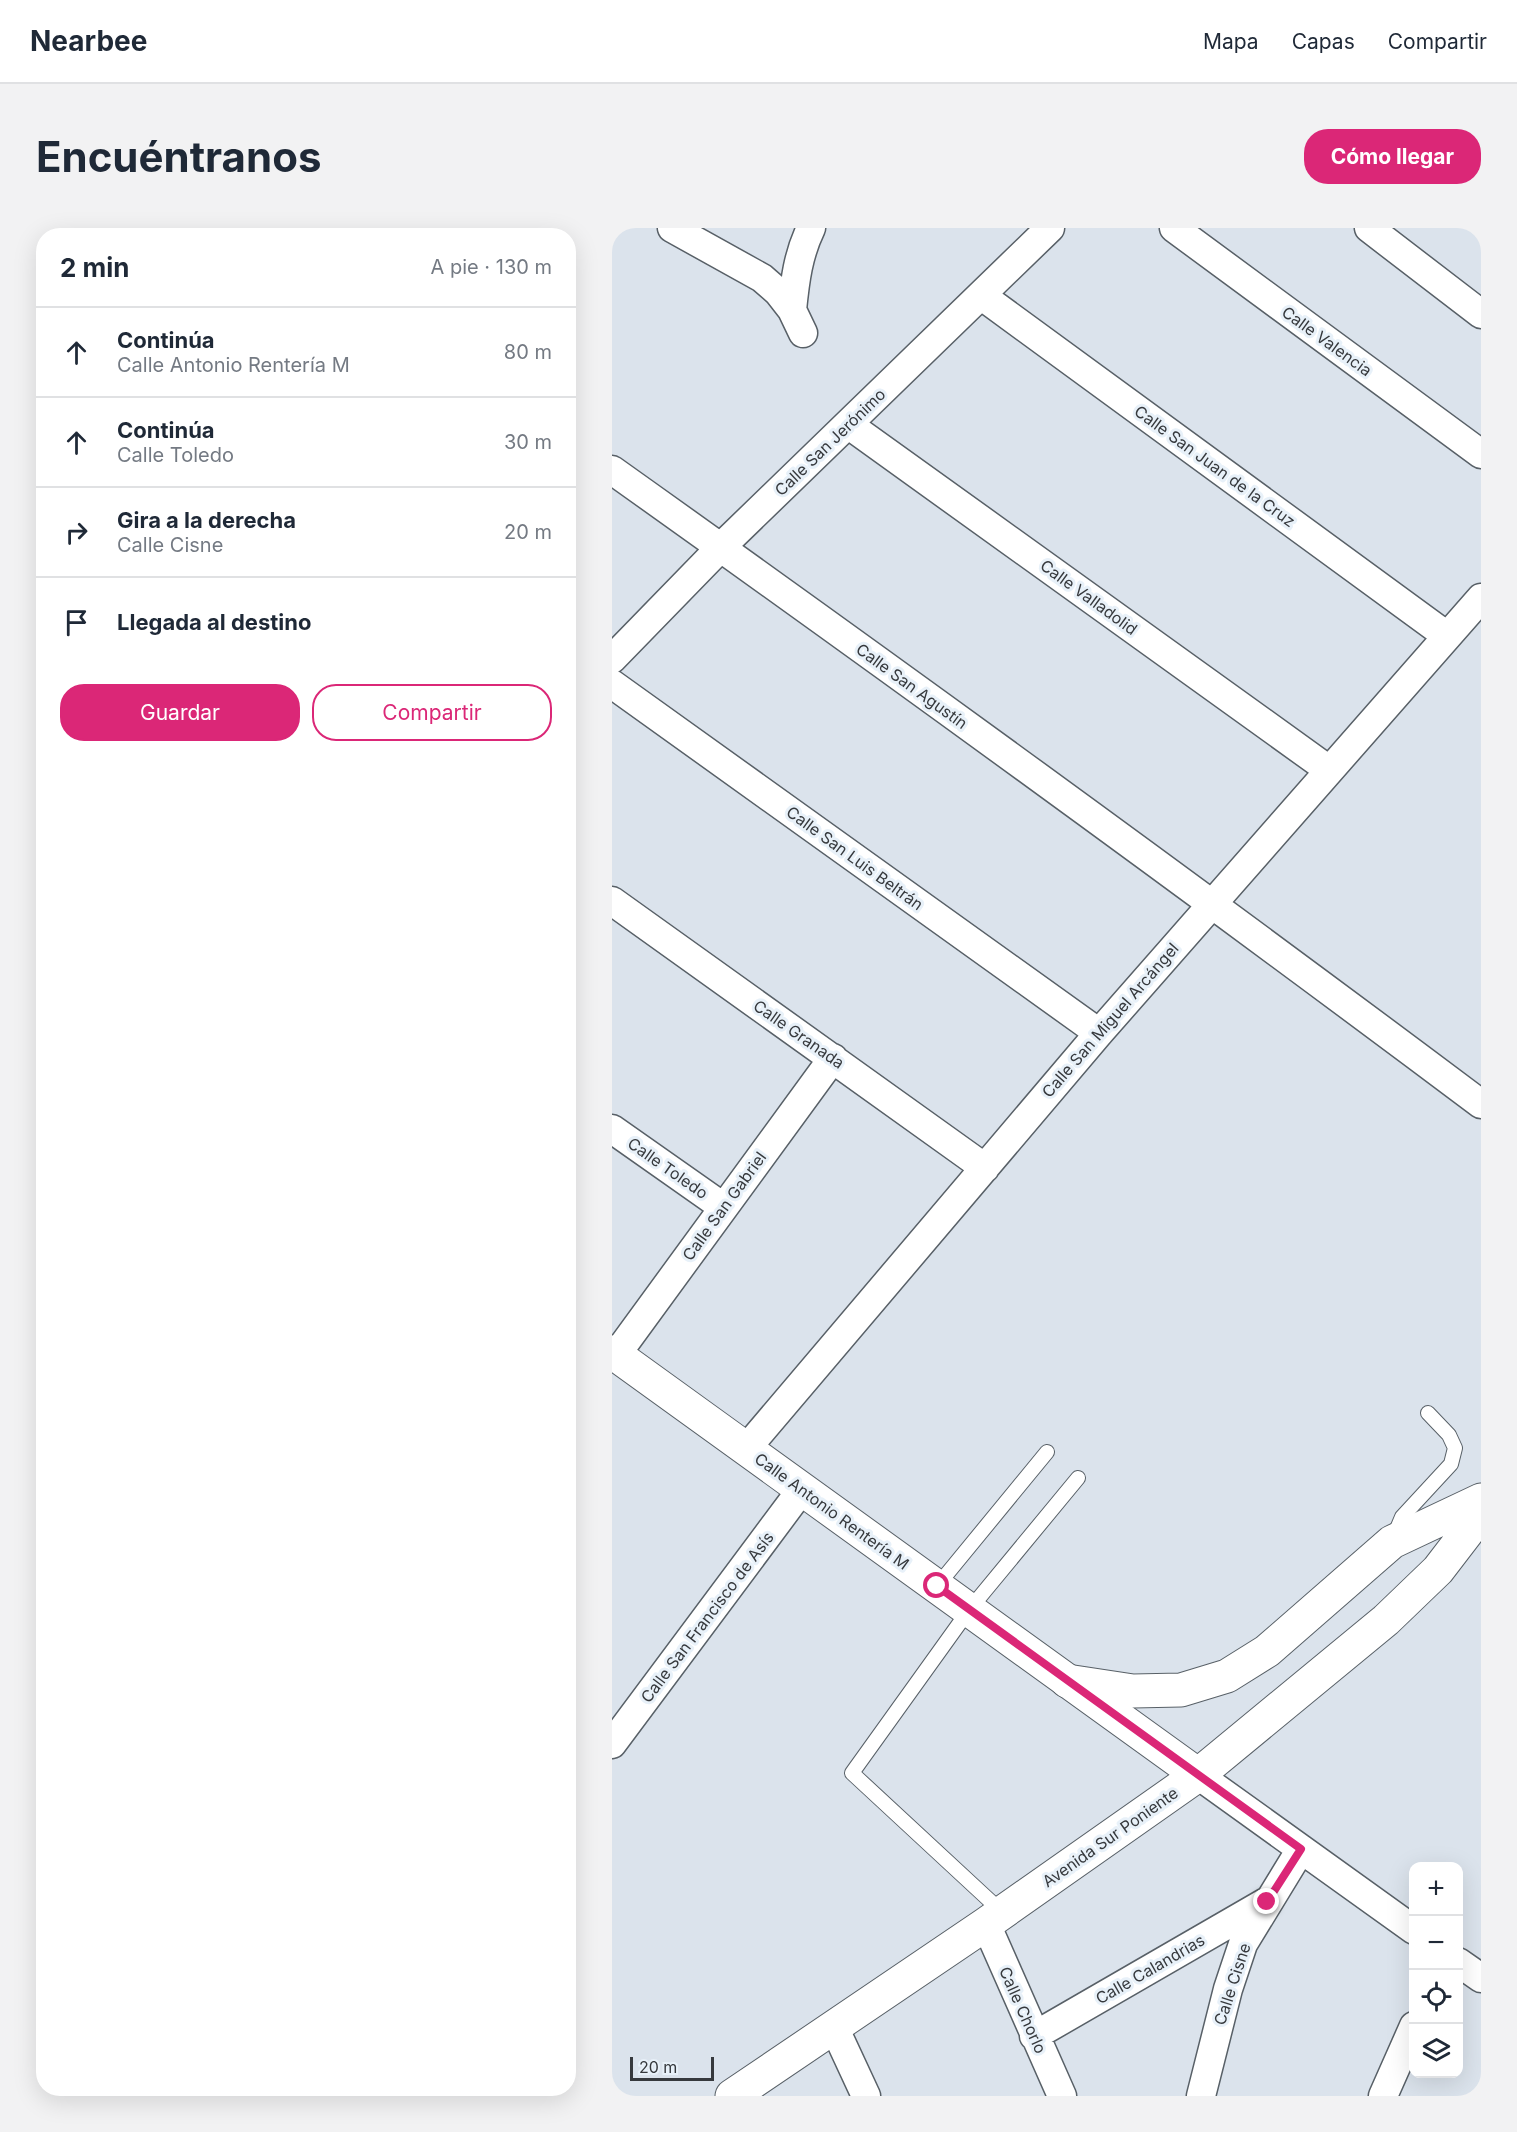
<!DOCTYPE html>
<html lang="es">
<head>
<meta charset="utf-8">
<style>
  body { margin:0; font-family:Inter,sans-serif; background:#f2f2f3; color:#1f2937 }
  .controls { position:absolute; right:18px; bottom:18px; display:grid; overflow:hidden; border-radius:12px; box-shadow:0 6px 24px #0002 }
  .controls button { width:54px; height:54px; display:grid; place-items:center; padding:0; border:0; border-bottom:2px solid #e0e1e3; background:#fff; color:#1f2937; font:30px sans-serif }
  .scale { position:absolute; left:18px; bottom:15px; width:84px; box-sizing:border-box; padding-left:6px; border:3px solid #36393d; border-top:0; font-size:16px; line-height:21px; white-space:nowrap; color:#36393d; -webkit-text-stroke:4px #e8f1f9; paint-order:stroke }
  .stop { position:absolute; width:18px; height:18px; margin:-14px; border:4px solid #db2777; border-radius:50%; background:#fff }
  .stop.end { background:#db2777; border-color:#fff; box-shadow:0 2px 6px #0008 }
  .list { margin:0; padding:0; list-style:none }
  h2 { display:flex; justify-content:space-between; align-items:center; height:78px; margin:0; padding:0 24px; font-size:26px }
  h2 small { font-size:20px; font-weight:400; color:#747a83 }
  .list li { display:grid; grid-template-columns:39px 1fr auto; gap:18px; align-items:center; box-sizing:border-box; height:90px; padding:0 24px; border-top:2px solid #e0e1e3 }
  .list b { display:block; font-size:22px; white-space:nowrap }
  .list p { margin:0; font-size:20px; white-space:nowrap; color:#747a83 }
  .list em { font-size:20px; font-style:normal; color:#747a83 }
  .actions { display:flex; gap:12px; padding:18px 24px }
  .actions a { flex:1; padding:14px 0; border:2px solid #db2777; border-radius:24px; text-align:center; font-size:21px; color:#db2777 }
  .actions .main { background:#db2777; color:#fff }
  .icon { flex:none; width:33px; height:33px; fill:none; stroke:currentColor; stroke-width:2; stroke-linecap:round; stroke-linejoin:round }
  .map { position:relative; flex:none; width:869px; height:1868px; overflow:hidden; border-radius:24px }
  header { display:flex; align-items:center; gap:36px; box-sizing:border-box; height:84px; padding:0 30px; background:#fff; border-bottom:2px solid #e0e1e3 }
  header strong { font-size:28px }
  nav { display:flex; gap:33px; margin-inline-start:auto; font-size:21px }
  .intro { display:flex; align-items:center; justify-content:space-between; box-sizing:border-box; height:144px; padding:0 36px }
  h1 { margin:0; font-size:42px }
  .button { padding:15px 27px; border-radius:24px; background:#db2777; color:#fff; font-size:21px; font-weight:700 }
  main { display:flex; gap:36px; padding:0 36px }
  aside { flex:1; background:#fff; border-radius:24px; box-shadow:0 6px 24px #0002 }
  .map>svg:first-child { display:block }
  .lines { fill:none; stroke-linecap:round; stroke-linejoin:round }
  .service-casing { stroke:#586067; stroke-width:16 }
  .minor-casing { stroke:#586067; stroke-width:31 }
  .tertiary-casing { stroke:#586067; stroke-width:35 }
  .secondary-casing { stroke:#586067; stroke-width:35 }
  .service { stroke:#fff; stroke-width:14 }
  .minor { stroke:#fff; stroke-width:28 }
  .tertiary { stroke:#fff; stroke-width:33 }
  .secondary { stroke:#fff; stroke-width:33 }
  .route { stroke:#db2777; stroke-width:8 }
  .labels { text-anchor:middle; dominant-baseline:central; stroke-width:6; stroke-linejoin:round; paint-order:stroke }
  .street-label { font-size:16px; fill:#36393d; stroke:#e8f1f9 }
</style>
</head>
<body>
<header>
<strong>Nearbee</strong>
<nav><a>Mapa</a><a>Capas</a><a>Compartir</a></nav>
</header>
<div class="intro"><h1>Encuéntranos</h1><a class="button">Cómo llegar</a></div>
<main>
<aside>
<h2>2 min<small>A pie · 130 m</small></h2>
<ul class="list">
<li><svg class="icon" aria-label="ahead" viewBox="0 0 24 24"><path d="M12 20V5M6 11l6-6 6 6"/></svg><div><b>Continúa</b><p>Calle Antonio Rentería M</p></div><em>80 m</em></li>
<li><svg class="icon" aria-label="ahead" viewBox="0 0 24 24"><path d="M12 20V5M6 11l6-6 6 6"/></svg><div><b>Continúa</b><p>Calle Toledo</p></div><em>30 m</em></li>
<li><svg class="icon" aria-label="right" viewBox="0 0 24 24"><path d="M7 20v-9h11M14 6l5 5-5 5"/></svg><div><b>Gira a la derecha</b><p>Calle Cisne</p></div><em>20 m</em></li>
<li><svg class="icon" aria-label="arrive" viewBox="0 0 24 24"><path d="M6 21V4h12l-3 4 3 4H6"/></svg><div><b>Llegada al destino</b></div></li>
</ul>
<div class="actions"><a class="main">Guardar</a><a>Compartir</a></div>
</aside>
<div class="map">
<svg width="869" height="1868" viewBox="0 0 869 1868">
  <rect width="100%" height="100%" fill="#dbe3ec"/>
  <g class="lines">
    <g class="service-casing">
      <path id="service" d="M782 1308 790 1289 839 1236 843 1220 837 1207 816 1185
        M325 1358 435 1224
        M390 1684 240 1545 357 1382 466 1250"/>
    </g>
    <g class="minor-casing">
      <path id="minor" d="M60 0 150 50 166 64 180 82 191 105
        M562 0 869 226
        M757 0 869 86
        M370 68 835 408
        M180 82C183 52 186 27 199 0
        M237 197 717 542
        M0 242C292 450 582 661 869 876
        M0 431 109 319 438 0
        M0 456 487 805
        M0 673 373 940
        M0 901 111 979
        M4 1127 221 830
        M134 1221 487 805 869 370
        M0 1516 190 1261
        M586 1547 802 1702
        M374 1696 450 1868
        M846 1734 869 1750
        M222 1799 254 1868
        M422 1808 654 1674
        M589 1868 616 1761 631 1716 689 1621
        M771 1868 802 1798"/>
    </g>
    <g class="tertiary-casing">
      <path id="tertiary" d="M0 1124 586 1547"/>
    </g>
    <g class="secondary-casing">
      <path id="secondary" d="M455 1453 521 1463 569 1462 615 1448 655 1423 780 1314 869 1272
        M120 1868 374 1696 586 1547 774 1392 826 1342 869 1286"/>
    </g>
    <use href="#service" class="service"/>
    <use href="#minor" class="minor"/>
    <use href="#tertiary" class="tertiary"/>
    <use href="#secondary" class="secondary"/>
  </g>
  <g class="lines">
    <path class="route" d="M325 1358 689 1621 655 1674"/>
  </g>
  <g class="labels">
    <g class="street-label">
      <text transform="translate(715 113) rotate(36)">Calle Valencia</text>
      <text transform="translate(218 214) rotate(-44)">Calle San Jerónimo</text>
      <text transform="translate(603 238) rotate(36)">Calle San Juan de la Cruz</text>
      <text transform="translate(477 369) rotate(36)">Calle Valladolid</text>
      <text transform="translate(300 458) rotate(36)">Calle San Agustín</text>
      <text transform="translate(243 630) rotate(36)">Calle San Luis Beltrán</text>
      <text transform="translate(498 792) rotate(-49)">Calle San Miguel Arcángel</text>
      <text transform="translate(187 806) rotate(35)">Calle Granada</text>
      <text transform="translate(56 940) rotate(35)">Calle Toledo</text>
      <text transform="translate(112 978) rotate(-54)">Calle San Gabriel</text>
      <text transform="translate(220 1283) rotate(36)">Calle Antonio Rentería M</text>
      <text transform="translate(95 1389) rotate(-53)">Calle San Francisco de Asís</text>
      <text transform="translate(498 1609) rotate(-35)">Avenida Sur Poniente</text>
      <text transform="translate(538 1741) rotate(-30)">Calle Calandrias</text>
      <text transform="translate(620 1756) rotate(-72)">Calle Cisne</text>
      <text transform="translate(411 1782) rotate(66)">Calle Chorlo</text>
    </g>
  </g>
</svg>
<div class="controls">
<button>+</button>
<button>−</button>
<button><svg class="icon" aria-label="locate" viewBox="0 0 24 24"><circle cx="12" cy="12" r="6"/><path d="M12 2v4M12 18v4M2 12h4M18 12h4"/></svg></button>
<button><svg class="icon" aria-label="layers" viewBox="0 0 24 24"><path d="M12 4l9 5-9 5-9-5zM3 14l9 5 9-5"/></svg></button>
</div>
<div class="scale">20 m</div>
<div class="stop" style="left:325px;top:1358px"></div>
<div class="stop end" style="left:655px;top:1674px"></div>
</div>
</main>
</body>
</html>
